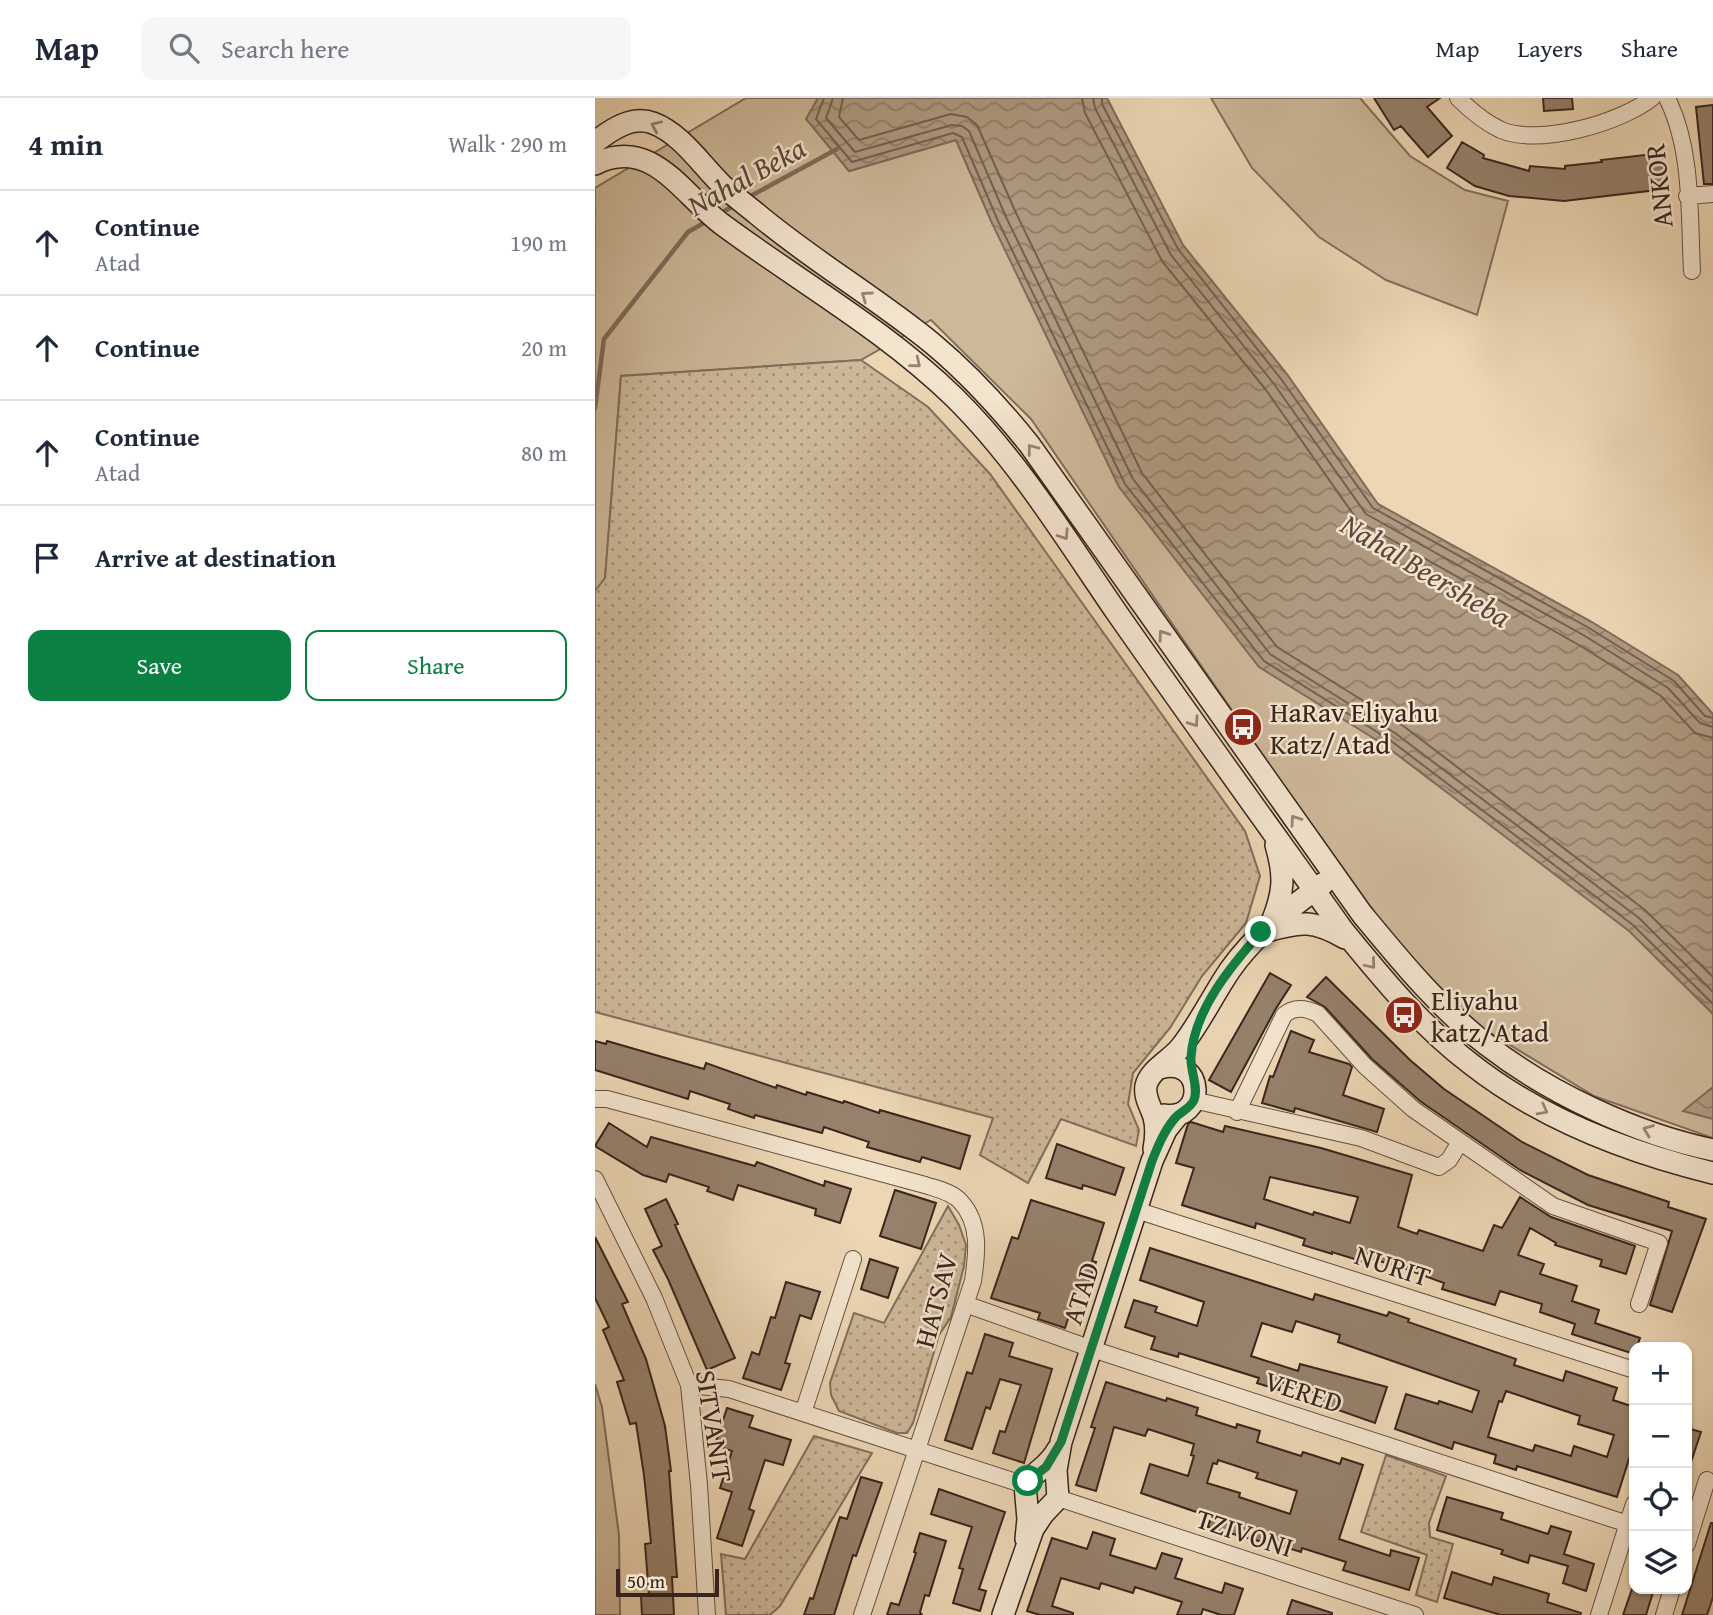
<!DOCTYPE html>
<html lang="en">
<head>
<meta charset="utf-8">
<style>
  body { margin:0; font-family:"Gentium Book Plus",serif; background:#f6f6f7; color:#1f2937 }
  .controls { position:absolute; right:21px; bottom:21px; display:grid; overflow:hidden; border-radius:14px; box-shadow:0 2px 5px #0004 }
  .controls button { width:63px; height:63px; display:grid; place-items:center; padding:0; border:0; border-bottom:2px solid #e0e1e3; background:#fff; color:#1f2937; font:35px sans-serif }
  .scale { position:absolute; left:21px; bottom:18px; width:103px; box-sizing:border-box; padding-left:7px; border:4px solid #38251e; border-top:0; font-size:19px; line-height:24px; white-space:nowrap; color:#38251e; -webkit-text-stroke:5px #f3e4ce; paint-order:stroke }
  .stop { position:absolute; width:21px; height:21px; margin:-16px; border:5px solid #0b8043; border-radius:50%; background:#fff }
  .stop.end { background:#0b8043; border-color:#fff; box-shadow:0 2px 7px #0008 }
  .list { margin:0; padding:0; list-style:none }
  h2 { display:flex; justify-content:space-between; align-items:center; height:91px; margin:0; padding:0 28px; font-size:30px }
  h2 small { font-size:23px; font-weight:400; color:#747a83 }
  .list li { display:grid; grid-template-columns:46px 1fr auto; gap:21px; align-items:center; box-sizing:border-box; height:105px; padding:0 28px; border-top:2px solid #e0e1e3 }
  .list b { display:block; font-size:26px; white-space:nowrap }
  .list p { margin:0; font-size:23px; white-space:nowrap; color:#747a83 }
  .list em { font-size:23px; font-style:normal; color:#747a83 }
  .actions { display:flex; gap:14px; padding:21px 28px }
  .actions a { flex:1; padding:16px 0; border:2px solid #0b8043; border-radius:14px; text-align:center; font-size:24px; color:#0b8043 }
  .actions .main { background:#0b8043; color:#fff }
  .icon { flex:none; width:38px; height:38px; fill:none; stroke:currentColor; stroke-width:2; stroke-linecap:round; stroke-linejoin:round }
  .map { position:relative; flex:none; width:1118px; height:1517px; overflow:hidden }
  header { display:flex; align-items:center; gap:42px; box-sizing:border-box; height:98px; padding:0 35px; background:#fff; border-bottom:2px solid #e0e1e3 }
  header strong { font-size:33px }
  nav { display:flex; gap:38px; margin-inline-start:auto; font-size:24px }
  .search { width:490px; height:63px; background:#f6f6f7; display:flex; align-items:center; gap:18px; box-sizing:border-box; padding:0 24px; border-radius:14px; color:#747a83; font-size:26px }
  main { display:flex }
  aside { flex:1; background:#fff }
  .map>svg:first-child { display:block }
  .grass { fill:#cdb89a; stroke:#826e5c; stroke-width:2 }
  .park { fill:url(#park-dots); stroke:#826e5c; stroke-width:2 }
  .water { fill:url(#water-waves); stroke:#7f6b59; stroke-width:2 }
  .lines { fill:none; stroke-linecap:round; stroke-linejoin:round }
  .shore { stroke:#746050; stroke-width:2 }
  .stream { stroke:#7f6b59; stroke-width:4.5 }
  .building { fill:#96816c; stroke:#38251e; stroke-width:2; fill-rule:evenodd }
  .street-casing { stroke:#655144; stroke-width:18 }
  .secondary-casing { stroke:#38251e; stroke-width:24 }
  .street { stroke:#f3e4ce; stroke-width:16 }
  .secondary { stroke:#f3e4ce; stroke-width:21 }
  .oneway { stroke:#968476 }
  .route { stroke:#0b8043; stroke-width:9 }
  .labels { text-anchor:middle; dominant-baseline:central; stroke-width:5; stroke-linejoin:round; paint-order:stroke }
  .street-label { font-size:28px; fill:#38251e; stroke:#f3e4ce }
  .poi-label { font-size:28px; fill:#38251e; stroke:#f3e4ce; text-anchor:start }
  .water-label { font-size:30px; font-style:italic; fill:#5c483c; stroke:#f3e4ce }
</style>
</head>
<body>
<header>
<strong>Map</strong>
<div class="search"><svg class="icon" aria-label="search" viewBox="0 0 24 24"><circle cx="10" cy="10" r="6"/><path d="M15 15l6 6"/></svg>Search here</div>
<nav><a>Map</a><a>Layers</a><a>Share</a></nav>
</header>
<main>
<aside>
<h2>4 min<small>Walk · 290 m</small></h2>
<ul class="list">
<li><svg class="icon" aria-label="ahead" viewBox="0 0 24 24"><path d="M12 20V5M6 11l6-6 6 6"/></svg><div><b>Continue</b><p>Atad</p></div><em>190 m</em></li>
<li><svg class="icon" aria-label="ahead" viewBox="0 0 24 24"><path d="M12 20V5M6 11l6-6 6 6"/></svg><div><b>Continue</b></div><em>20 m</em></li>
<li><svg class="icon" aria-label="ahead" viewBox="0 0 24 24"><path d="M12 20V5M6 11l6-6 6 6"/></svg><div><b>Continue</b><p>Atad</p></div><em>80 m</em></li>
<li><svg class="icon" aria-label="arrive" viewBox="0 0 24 24"><path d="M6 21V4h12l-3 4 3 4H6"/></svg><div><b>Arrive at destination</b></div></li>
</ul>
<div class="actions"><a class="main">Save</a><a>Share</a></div>
</aside>
<div class="map">
<svg width="1118" height="1517" viewBox="0 0 1118 1517">
  <defs>
    <pattern id="park-dots" width="8" height="8" patternUnits="userSpaceOnUse" patternTransform="scale(1.75)"><rect width="8" height="8" fill="#cdb89a"/><path d="M2 2h.1M6 6h.1" fill="none" stroke="#a7957d" stroke-width="1.8" stroke-linecap="round"/></pattern>
    <pattern id="water-waves" width="16" height="10" patternUnits="userSpaceOnUse" patternTransform="scale(1.75)"><rect width="16" height="10" fill="#af9a81"/><path d="M0 5q4-4 8 0t8 0" fill="none" stroke="#8f7d69"/></pattern>
  </defs>
  <rect width="100%" height="100%" fill="#ecd6b4"/>
  <filter id="stains"><feTurbulence type="fractalNoise" baseFrequency=".00286" numOctaves="4"/><feColorMatrix values="0 0 0 0 .2 0 0 0 0 .09 0 0 0 0 .02 0 0 0 .5 -.17"/></filter>
  <radialGradient id="worn" r=".72"><stop offset=".6" stop-color="#630" stop-opacity="0"/><stop offset="1" stop-color="#630" stop-opacity=".3"/></radialGradient>
  <path class="grass" d="M151 0H223L212 21 254 73 361 42 397 125 791 648 837 683 1118 878V1040L999 998 887 930 815 861 745 769 436 321 336 222 266 262 26 278 10 481 0 493V90Z
    M616 0H765L815 58 870 92 913 103 882 217 791 182 724 139 657 70Z
    M0 1286 7 1309 24 1437 25 1517H0Z"/>
  <path class="park" d="M266 262 333 309 395 376 650 733 665 778 651 825 607 878 575 930 538 975 533 1006 544 1032 541 1048 466 1021 433 1085 385 1057 398 1020 0 914V493L10 480 26 278Z
    M353 1108 364 1127 371 1147 369 1168 356 1219 344 1237 318 1325 312 1335H302L244 1313 236 1297 235 1285 259 1215 289 1225Z
    M219 1338 277 1355 185 1508 175 1517H131L126 1456 150 1461Z
    M791 1357 851 1378 834 1425 835 1439 858 1446 842 1504 821 1497 832 1457 766 1434Z"/>
  <path class="water" d="M223 0H512L588 147 692 276 783 406 997 524 1083 577 1118 616V916L1034 833 791 648 664 569 524 389 397 125 361 42 254 73 211 21Z
    M1118 989V1021L1088 1013Z"/>
  <g class="lines">
    <path class="shore" d="M229 0 221 21 257 64 358 35 367 39 403 123 530 386 669 563 795 642 1038 827 1118 906
      M238 0 231 20 260 54 357 27 367 28 374 33 411 119 538 381 675 556 800 635 1044 820 1118 894
      M248 0 244 19 264 42 356 16 372 19 382 27 421 115 547 375 682 549 807 627 1050 812 1118 879
      M487 0 490 15 567 163 671 292 763 423 984 547 1066 598 1100 635 1118 640
      M498 0 500 10 576 157 679 286 771 416 990 538 1073 590 1105 625 1118 629
      M507 0V6L583 151 686 281 778 410 994 530 1079 583 1110 618 1118 620"/>
    <path class="stream" d="M152 100 242 51
      M125 116 141 106
      M0 310 9 241 93 134 114 122"/>
  </g>
  <path class="building" d="M779 0H845L832 9 857 38 833 59 806 28 799 32Z
    M948 0H977L978 11 949 13Z
    M1118 7V86H1109L1101 9Z
    M867 44 889 57 888 60 934 73 935 68 970 71V68L1007 64 1006 62 1067 55 1070 91 969 103 914 98 880 88 852 70Z
    M675 875 696 887 680 912 636 994 614 982Z
    M731 879 815 962 849 991 927 1044 993 1077 1074 1104 1073 1109 1111 1121 1077 1214 1055 1207 1077 1133 993 1107 925 1072 825 1003 777 961 730 909 712 899Z
    M696 933 719 942 714 954 754 966 757 969 748 997 789 1011 782 1034 700 1010 699 1014 667 1005 675 978 678 979Z
    M0 943 11 946 12 943 109 971 111 965 181 990 182 987 211 997 212 994 248 1005 249 1003 284 1015 285 1012 375 1038 365 1071 327 1059 325 1064 272 1049 274 1044 229 1029 227 1035 160 1017 159 1020 133 1011 135 1006 95 993 93 1001 0 972Z
    M596 1024 628 1034 630 1028 726 1050 817 1077 803 1129 822 1136 824 1132 888 1153 899 1127 907 1130 925 1099 956 1119 1040 1148 1031 1176 1005 1168 1007 1162 960 1147 961 1145 935 1130 923 1157 949 1166 945 1176 982 1188 977 1203 1004 1212 1000 1225 1045 1240 1042 1249H1039V1256L977 1236 980 1226 945 1214 947 1206 905 1193 900 1207 847 1191 849 1185 811 1171 768 1158 766 1163 737 1154V1156L708 1147 710 1141 661 1125 660 1130 587 1107 599 1070 581 1065 593 1026ZM675 1079 763 1099 755 1125 719 1114 718 1117 669 1101Z
    M14 1025 52 1049 56 1039 160 1068 162 1064 229 1088 230 1083 256 1091 245 1125 220 1117 221 1111 143 1087 138 1102 112 1093 114 1089 74 1076 71 1084 48 1077 0 1048Z
    M462 1046 529 1070 520 1097 488 1087 487 1091 451 1080Z
    M300 1092 341 1105 326 1151 285 1138Z
    M71 1101 83 1126 80 1127 140 1260 112 1272 73 1181 58 1152 67 1148 50 1111Z
    M436 1102 509 1125 497 1163 501 1164 492 1189 484 1187 470 1230 443 1221 445 1215 396 1200 417 1139 423 1141Z
    M0 1139 33 1204 27 1206 51 1261 70 1328 76 1373H74L82 1479H77L79 1517H47L46 1498 54 1497 50 1446 56 1445 49 1377 41 1325 35 1326 22 1284 29 1282 8 1232 14 1229 0 1200Z
    M555 1150 718 1202 720 1196 792 1218 794 1214 814 1221 813 1224 921 1261 919 1267 968 1283 971 1273 1022 1290 1018 1302 1039 1309V1345L1022 1399 922 1368 921 1372 899 1365 901 1357 859 1344 857 1351 800 1331 811 1296 843 1306 844 1303 877 1314 884 1293 743 1244 745 1237 701 1223 697 1234 667 1225 656 1258 703 1273 705 1266 792 1289 780 1325 726 1306 729 1298 686 1284 684 1292 662 1285 664 1280 584 1255 583 1259 556 1251 560 1239 530 1229 539 1202 562 1209 560 1214 602 1228 609 1204 545 1182ZM911 1293 985 1318 983 1326 1019 1337 1012 1359 979 1348 976 1358 940 1347 938 1353 893 1339 904 1303 907 1304Z
    M275 1161 303 1170 293 1200 266 1191Z
    M191 1184 225 1194 216 1221 205 1217 190 1265 195 1266 186 1292 148 1280 157 1254 164 1257 176 1219 180 1220Z
    M390 1236 418 1245 414 1258 457 1271 429 1365 398 1355 405 1333 410 1334 426 1287 405 1281 395 1311 391 1309 377 1351 350 1342 372 1274 377 1276Z
    M511 1284 571 1303 572 1300 603 1310 601 1317 641 1330 642 1326 665 1333 662 1344 706 1358 708 1354 745 1366 747 1360 768 1367 744 1441 795 1458 796 1452 824 1460 814 1492 748 1472 751 1464 707 1450 706 1454 667 1442V1444L613 1429 616 1419 546 1395 555 1366 593 1378 599 1358 596 1357 599 1346 553 1331 550 1338 519 1329 501 1393 481 1387 500 1330 496 1329ZM623 1362 663 1375 661 1380 702 1393 695 1416 644 1399 645 1395 612 1385 618 1365 622 1366Z
    M132 1310 158 1318 154 1329 196 1342 188 1367 170 1362 154 1411 159 1413 147 1448 122 1440 137 1394 125 1390 137 1353 120 1347Z
    M1092 1330 1106 1334 1094 1370H1092Z
    M266 1379 287 1385 261 1458 258 1457 239 1517H209L215 1500 218 1501 245 1419 252 1421Z
    M344 1391 410 1414 384 1491 391 1493 385 1513 358 1505 368 1471 364 1470 377 1429 336 1416Z
    M852 1399 908 1415 906 1421 953 1436 956 1428 976 1434 969 1456 999 1466 991 1493 968 1485 973 1468 935 1457 933 1465 906 1456 908 1452 842 1432Z
    M1116 1425H1118V1499L1112 1517H1087Z
    M498 1434 520 1441 515 1457 561 1471 567 1455 587 1461 580 1480 627 1495 630 1485 648 1491 639 1517H626L608 1511 606 1517H582L587 1504 540 1489 538 1495 506 1485 504 1491 466 1480 457 1508 478 1515V1517H445L432 1513 457 1440 492 1451Z
    M325 1435 351 1443 334 1498 330 1497 325 1514 327 1517H292L296 1505 304 1507 321 1455 319 1454Z
    M857 1474 897 1487 899 1479 954 1496 952 1504 986 1515 985 1517H906L849 1500Z
    M1037 1491H1059L1051 1517H1028Z
    M697 1502 737 1515V1517H692Z"/>
  <g class="lines">
    <g class="street-casing">
      <path id="street" d="M863 0C876 13 889 24 906 32 945 48 1025 25 1057 0
        M1072 0C1098 52 1094 117 1097 173
        M1092 98 1118 96
        M0 1001H12L330 1087C342 1091 357 1094 365 1103 386 1125 382 1156 378 1183L267 1517
        M598 1002 766 1040 844 1069 854 1062 865 1044
        M642 1014 689 917C700 908 711 910 723 916L770 968 818 1011 958 1108 1064 1145 1044 1206
        M0 1081 59 1200 94 1287 104 1387 112 1517
        M541 1112 1039 1272
        M370 1206 497 1251 1033 1426
        M94 1287 134 1291 430 1387
        M208 1315 258 1161
        M463 1400 820 1517
        M1092 1446 1112 1382
        M1004 1517 1039 1406
        M1069 1517 1077 1491"/>
    </g>
    <g class="secondary-casing">
      <path id="secondary" d="M0 44C16 32 37 17 58 25 87 36 107 68 129 89 139 98 151 107 162 116 218 163 282 200 338 246 374 276 405 310 434 346L767 816C805 862 844 910 892 947 954 995 1041 1036 1118 1052
        M0 66C57 37 88 98 128 127 205 184 290 232 359 299 423 362 471 441 522 515 596 621 672 726 747 831 786 879 826 928 876 966 946 1021 1032 1054 1118 1075
        M677 824C689 794 690 778 681 747
        M672 833C706 823 719 822 750 840
        M565 970C610 957 612 1024 569 1017
        M559 1051C561 1040 562 1030 559 1019 556 1009 549 999 551 988 554 972 576 962 586 949 605 925 618 897 635 872 661 835 694 811 729 785
        M431 1441 433 1421 430 1387C440 1372 452 1371 463 1351
        M408 1517 438 1431 448 1416 463 1400 461 1372 466 1344 557 1063 571 1032 583 1017"/>
    </g>
    <use href="#street" class="street"/>
    <use href="#secondary" class="secondary"/>
  </g>
  <defs><path id="oneway-chevron" d="M-2-3.5L2.5 0L-2 3.5" fill="none" stroke-width="1.6" stroke-linecap="round" stroke-linejoin="round" transform="scale(1.75)"/></defs>
  <g class="oneway">
    <use href="#oneway-chevron" transform="translate(61 28) rotate(-156)"/>
    <use href="#oneway-chevron" transform="translate(271 198) rotate(-145)"/>
    <use href="#oneway-chevron" transform="translate(321 265) rotate(39)"/>
    <use href="#oneway-chevron" transform="translate(437 351) rotate(-127)"/>
    <use href="#oneway-chevron" transform="translate(469 437) rotate(56)"/>
    <use href="#oneway-chevron" transform="translate(568 537) rotate(-125)"/>
    <use href="#oneway-chevron" transform="translate(599 624) rotate(55)"/>
    <use href="#oneway-chevron" transform="translate(700 722) rotate(-125)"/>
    <use href="#oneway-chevron" transform="translate(776 866) rotate(50)"/>
    <use href="#oneway-chevron" transform="translate(948 1012) rotate(28)"/>
    <use href="#oneway-chevron" transform="translate(1053 1032) rotate(-159)"/>
  </g>
  <g class="lines">
    <path class="route" d="M433 1383 451 1369 466 1344 557 1063C563 1048 569 1033 580 1020 586 1013 595 1011 599 1002 604 989 595 973 596 959 599 912 636 868 666 834"/>
  </g>
  <defs>
    <g id="bus-disc" transform="scale(2.0125)"><circle r="9.5" fill="#8f2418" stroke="#f3e4ce"/><path d="M-5-6H5V4H4V6H2V4H-2V6H-4V4H-5ZM-3.5-4V0h7V-4ZM-3.5 1.2v1.5H-2V1.2ZM2 1.2v1.5H3.5V1.2Z" fill="#fff"/></g>
  </defs>
  <g fill-rule="evenodd">
    <use href="#bus-disc" x="648" y="629"/>
    <use href="#bus-disc" x="809" y="917"/>
  </g>
  <g class="labels">
    <g class="street-label">
      <text transform="translate(1063 88) rotate(-96)">ANKOR</text>
      <text transform="translate(798 1167) rotate(18)">NURIT</text>
      <text transform="translate(485 1195) rotate(-72)">ATAD</text>
      <text transform="translate(340 1202) rotate(-75)">HATSAV</text>
      <text transform="translate(709 1293) rotate(18)">VERED</text>
      <text transform="translate(120 1328) rotate(81)">SITVANIT</text>
      <text transform="translate(650 1434) rotate(18)">TZIVONI</text>
    </g>
    <g class="poi-label">
      <text x="675" y="613">HaRav Eliyahu<tspan x="675" dy="32">Katz/Atad</tspan></text>
      <text x="836" y="901">Eliyahu<tspan x="836" dy="32">katz/Atad</tspan></text>
    </g>
    <g class="water-label">
      <text transform="translate(151 78) rotate(-29)">Nahal Beka</text>
      <text transform="translate(831 472) rotate(31)">Nahal Beersheba</text>
    </g>
  </g>
  <rect width="100%" height="100%" filter="url(#stains)"/>
  <rect width="100%" height="100%" fill="url(#worn)"/>
</svg>
<div class="controls">
<button>+</button>
<button>−</button>
<button><svg class="icon" aria-label="locate" viewBox="0 0 24 24"><circle cx="12" cy="12" r="6"/><path d="M12 2v4M12 18v4M2 12h4M18 12h4"/></svg></button>
<button><svg class="icon" aria-label="layers" viewBox="0 0 24 24"><path d="M12 4l9 5-9 5-9-5zM3 14l9 5 9-5"/></svg></button>
</div>
<div class="scale">50 m</div>
<div class="stop" style="left:433px;top:1383px"></div>
<div class="stop end" style="left:666px;top:834px"></div>
</div>
</main>
</body>
</html>
